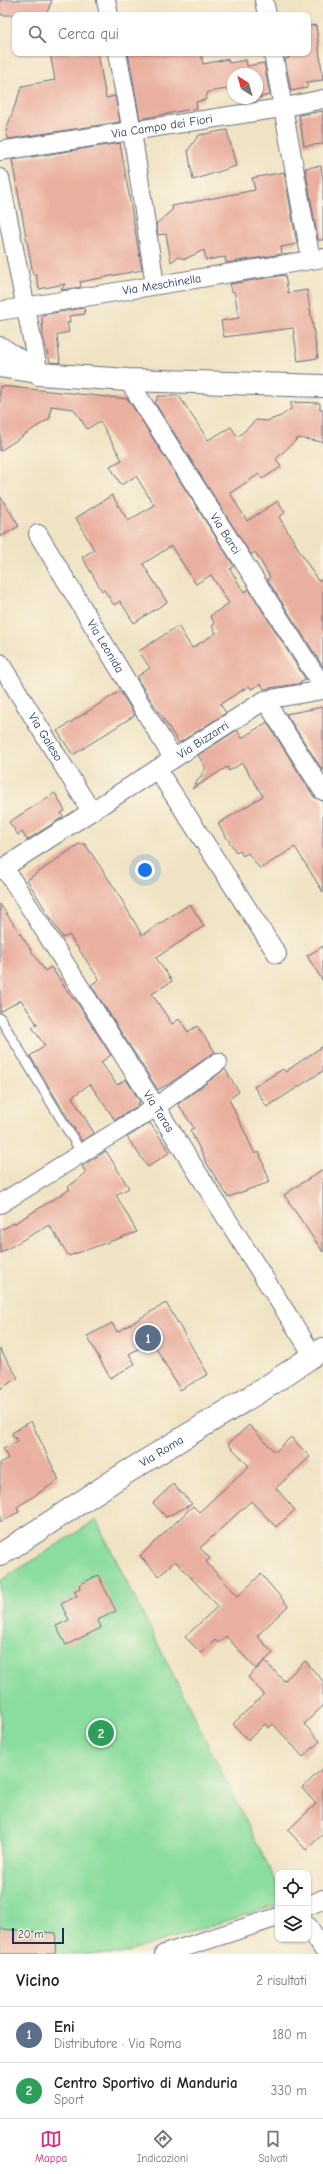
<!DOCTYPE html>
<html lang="it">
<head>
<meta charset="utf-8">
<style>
  body { margin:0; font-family:"Comic Neue",sans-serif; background:#f2f2f2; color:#222 }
  .controls { position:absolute; right:12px; bottom:12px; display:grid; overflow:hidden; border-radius:8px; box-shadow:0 1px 3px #0004 }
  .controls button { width:36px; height:36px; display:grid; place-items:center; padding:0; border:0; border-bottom:1px solid #e0e0e0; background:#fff; color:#222; font:20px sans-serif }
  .compass { position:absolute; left:227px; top:68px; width:36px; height:36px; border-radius:50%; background:#fff; box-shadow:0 1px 3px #0004; rotate:323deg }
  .scale { position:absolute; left:12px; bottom:10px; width:52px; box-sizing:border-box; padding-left:4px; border:2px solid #1b2f5e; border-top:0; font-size:11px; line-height:14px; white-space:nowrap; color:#1b2f5e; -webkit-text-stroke:3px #fcf5e5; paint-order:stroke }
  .you { position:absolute; left:145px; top:870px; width:14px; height:14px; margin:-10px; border:3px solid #fff; border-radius:50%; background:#1a73e8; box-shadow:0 0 0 6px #1a73e833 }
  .badge { display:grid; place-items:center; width:26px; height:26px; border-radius:50%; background:#db2777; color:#fff; font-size:13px; font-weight:700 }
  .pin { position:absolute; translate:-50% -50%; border:2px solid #fff; box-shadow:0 1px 4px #0006 }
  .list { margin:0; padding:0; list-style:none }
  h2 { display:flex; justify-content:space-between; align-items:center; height:52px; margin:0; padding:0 16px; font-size:17px }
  h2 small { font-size:13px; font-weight:400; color:#767676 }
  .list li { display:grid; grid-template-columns:26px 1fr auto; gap:12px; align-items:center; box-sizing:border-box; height:56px; padding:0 16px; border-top:1px solid #e0e0e0 }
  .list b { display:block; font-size:15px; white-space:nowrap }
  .list p { margin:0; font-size:13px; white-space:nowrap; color:#767676 }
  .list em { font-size:13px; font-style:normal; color:#767676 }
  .icon { flex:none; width:22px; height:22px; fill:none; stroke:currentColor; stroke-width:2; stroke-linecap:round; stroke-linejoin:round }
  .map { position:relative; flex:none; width:323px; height:1954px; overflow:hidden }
  .search { position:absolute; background:#fff; box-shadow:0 1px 3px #0004; left:12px; right:12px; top:12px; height:44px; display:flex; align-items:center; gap:10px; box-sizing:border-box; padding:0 14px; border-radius:8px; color:#767676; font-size:15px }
  .sheet { height:164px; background:#fff }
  nav { display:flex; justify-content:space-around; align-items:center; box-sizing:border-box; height:56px; border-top:1px solid #e0e0e0; background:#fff; font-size:11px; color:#767676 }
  nav a { display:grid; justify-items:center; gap:2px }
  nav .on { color:#db2777 }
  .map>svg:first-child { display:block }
  .green { fill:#8add9e; stroke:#52867e }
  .building { fill:#e9af9f }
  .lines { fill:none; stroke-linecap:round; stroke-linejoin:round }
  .lane-casing { stroke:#666e81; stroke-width:11 }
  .street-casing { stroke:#666e81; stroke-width:20 }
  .secondary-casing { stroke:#666e81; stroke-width:24 }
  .lane { stroke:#fff; stroke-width:9 }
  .street { stroke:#fff; stroke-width:18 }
  .secondary { stroke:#fff; stroke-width:22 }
  .labels { text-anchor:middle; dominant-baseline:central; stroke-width:3; stroke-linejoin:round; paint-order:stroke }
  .street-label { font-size:12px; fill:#1b2f5e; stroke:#fcf5e5 }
</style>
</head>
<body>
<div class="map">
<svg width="323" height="1954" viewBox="0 0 323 1954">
  <rect width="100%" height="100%" fill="#fcf5e5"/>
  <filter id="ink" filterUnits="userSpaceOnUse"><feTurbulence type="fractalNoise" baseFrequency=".025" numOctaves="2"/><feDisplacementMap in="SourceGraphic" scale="8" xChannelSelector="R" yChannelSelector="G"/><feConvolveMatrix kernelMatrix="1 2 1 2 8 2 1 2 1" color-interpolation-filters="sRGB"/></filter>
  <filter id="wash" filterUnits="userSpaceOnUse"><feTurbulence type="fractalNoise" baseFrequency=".012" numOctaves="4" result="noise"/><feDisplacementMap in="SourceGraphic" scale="16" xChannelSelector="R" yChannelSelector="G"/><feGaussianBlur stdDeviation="0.9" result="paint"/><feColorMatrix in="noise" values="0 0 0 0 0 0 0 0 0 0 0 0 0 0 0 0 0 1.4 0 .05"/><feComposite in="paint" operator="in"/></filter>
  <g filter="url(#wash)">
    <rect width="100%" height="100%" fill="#f0e3c3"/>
    <path class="green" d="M96 1520 278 1885V1905L120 1954H0V1581Z"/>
    <g id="blocks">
      <path class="building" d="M0 0H52L46 15H0Z
        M316 25 323 80 307 82V88L291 91 285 59 289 58V53H308V26Z
        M50 53H98L106 98 115 96 120 122 8 139 6 130 22 86 55 80Z
        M128 53H201L203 64 228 59 229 63 246 60 247 66 264 63 270 95 257 98V74H233V88L208 92 205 100 196 102 197 108 140 119Z
        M323 111V144L304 146 299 115Z
        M227 130 236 166 193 180 188 150 199 135Z
        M120 143 142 270 80 282 81 287 61 290 65 284 39 289 36 274H33L12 160Z
        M321 166 323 180V240H318L305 168Z
        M284 172 297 244 281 247 282 254 226 263 225 257 206 260 204 250 185 259 178 257 171 262 166 234 158 235 156 224 173 209 172 206 255 190 252 178Z
        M285 275 288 293 307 290 318 358 298 361 293 328 224 337 221 321 239 318 234 291 232 292 230 284Z
        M84 308 85 314 69 316 70 322 67 323 69 332 57 335 60 363 50 362 43 337 42 315Z
        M0 386 128 399 234 566 230 569 244 592 249 589 306 680 297 684 264 689 261 684 251 689 249 686 220 704 226 713 179 743 138 680V676L150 668 139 651 178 626 192 648 216 633 212 626 215 624 210 616 229 603 211 575 196 584 171 546 143 564 167 602 134 623 120 601 114 605 104 590 102 591 82 557 94 550 76 518 112 495 128 521 154 505 136 476 121 485 110 466 122 460 100 421 87 429 74 409 51 406 50 418 0 451Z
        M158 396H179L208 440 231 427 238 437 256 420 267 421 281 416 291 409V402L320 403V409H323V442L298 438 276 459 281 467 262 479 259 474 230 493 247 521 278 501 285 513 279 517 318 581 323 579V667L267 579 270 577 255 552 251 555 155 403Z
        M0 496 19 526 0 537Z
        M120 691 135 715 73 755 57 731Z
        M323 707V771L286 714Z
        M267 722 314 797 323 801V892L295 847 260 869 248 853 243 856 239 850 236 852 218 824 263 796 242 763 229 771 227 767 192 789 206 768 198 755 237 730 242 738Z
        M55 793 65 811 61 813 63 817 27 840 22 832 18 835 9 822Z
        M79 844H85L114 887 142 935 190 904 204 926 156 958 172 981 152 994 172 1024 179 1019 188 1032 197 1026 215 1052 166 1086V1085L158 1090 91 985 99 979 69 935 63 938 27 880Z
        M0 904 45 971 51 967 73 999 74 998 111 1055 101 1062 117 1085 126 1079 140 1102 137 1104 138 1106 115 1120 90 1084 72 1097 94 1133 82 1141 30 1056 45 1046 32 1027 37 1024 21 1000 0 1012Z
        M323 946V981L307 956Z
        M323 1046V1071L267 1107 254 1087 283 1069 285 1072Z
        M225 1069 239 1092 229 1099 255 1154 259 1152 270 1182 228 1197 204 1159H205L190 1130 194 1128 178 1104Z
        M150 1123 170 1152 148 1167 127 1137Z
        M106 1151 129 1188 116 1195 137 1232 69 1256 49 1225 0 1253V1230L17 1222 70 1189 68 1187 86 1173 82 1166Z
        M323 1169V1252L284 1195Z
        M166 1303 208 1374 180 1390 152 1341 129 1354 135 1364 110 1378 87 1336 112 1323 117 1332Z
        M0 1349 18 1378 0 1389Z
        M31 1421 59 1480 17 1507 19 1512 0 1522V1463L8 1458 3 1449 17 1441 12 1433Z
        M249 1425 275 1452 291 1437 310 1457 276 1488 295 1510 276 1527 251 1501 200 1548 210 1558 206 1562 238 1596 261 1574 288 1606 257 1636 273 1653 256 1669 226 1636 219 1643 215 1640 201 1653 185 1637 218 1606 175 1561 159 1576 140 1556 193 1506 199 1512 249 1466 228 1444Z
        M173 1484 192 1504 166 1517 153 1503Z
        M98 1575 116 1611 98 1620 101 1628 66 1645 56 1626 69 1620 61 1604 77 1596 74 1591 80 1588 79 1585Z
        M265 1661 284 1681 305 1661 323 1681V1706L304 1724 320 1741 303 1757 273 1724 269 1728 265 1724 248 1740 233 1724 264 1694 248 1677Z
        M323 1768V1834L306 1850 288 1830 316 1804 302 1788Z
        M0 1929 56 1933 55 1954H0Z"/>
    </g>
  </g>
  <g filter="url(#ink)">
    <use href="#blocks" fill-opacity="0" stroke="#666e81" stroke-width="1"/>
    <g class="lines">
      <g class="lane-casing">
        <path id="lane" d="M0 1018 81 1152"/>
      </g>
      <g class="street-casing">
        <g id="street">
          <path d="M106 0 109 15"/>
          <path d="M264 0 267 15"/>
          <path d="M117 53 132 131 155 285"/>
          <path d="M273 53 311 260"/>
          <path id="s1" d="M0 151 281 108 323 99"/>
          <path d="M0 178 39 374 0 368"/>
          <path id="s2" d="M0 311 323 258"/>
          <path id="s3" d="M128 380 323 687"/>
          <path id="s4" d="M38 534 173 758"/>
          <path id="s5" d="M0 663 91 811"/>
          <path d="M265 700 323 791"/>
          <path d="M157 769 277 954"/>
          <path id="s6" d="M4 867 313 1355"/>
          <path id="s7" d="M0 870 265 700 323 690"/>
          <path d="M0 1204 156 1107 218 1062"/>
          <path d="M308 1906 323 1899"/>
          <path d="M308 1926 323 1949"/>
          <path d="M164 1954 278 1917"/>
        </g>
      </g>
      <g class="secondary-casing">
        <g id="secondary">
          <path d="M0 348 39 374 128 380 323 386"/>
          <path id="s8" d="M0 1555 124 1474 265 1388 323 1349"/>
        </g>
      </g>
      <use href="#lane" class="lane"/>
      <use href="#street" class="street"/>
      <use href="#secondary" class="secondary"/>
    </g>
  </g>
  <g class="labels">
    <g class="street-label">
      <text stroke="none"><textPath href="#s1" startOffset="164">Via Campo dei Fiori</textPath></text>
      <text stroke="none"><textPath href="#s2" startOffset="164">Via Meschinella</textPath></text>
      <text stroke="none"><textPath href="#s3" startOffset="182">Via Barci</textPath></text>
      <text stroke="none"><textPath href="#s4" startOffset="131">Via Leonida</textPath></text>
      <text stroke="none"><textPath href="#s5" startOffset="87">Via Galeso</textPath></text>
      <text stroke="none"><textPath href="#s7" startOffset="241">Via Bizzarri</textPath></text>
      <text stroke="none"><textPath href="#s6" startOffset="289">Via Taras</textPath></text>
      <text stroke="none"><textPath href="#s8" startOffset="192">Via Roma</textPath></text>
    </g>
  </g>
</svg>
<div class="controls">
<button><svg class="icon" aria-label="locate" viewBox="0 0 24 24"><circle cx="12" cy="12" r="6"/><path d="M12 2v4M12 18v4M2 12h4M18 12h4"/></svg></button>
<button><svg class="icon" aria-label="layers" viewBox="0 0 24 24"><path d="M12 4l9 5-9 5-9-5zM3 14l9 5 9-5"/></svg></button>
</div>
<svg class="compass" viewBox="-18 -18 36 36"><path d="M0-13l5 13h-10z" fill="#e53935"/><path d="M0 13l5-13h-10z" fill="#767676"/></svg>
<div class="scale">20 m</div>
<div class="you"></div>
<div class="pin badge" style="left:148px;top:1338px;background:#5c6f8a">1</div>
<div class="pin badge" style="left:101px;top:1733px;background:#2e9e5b">2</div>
<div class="search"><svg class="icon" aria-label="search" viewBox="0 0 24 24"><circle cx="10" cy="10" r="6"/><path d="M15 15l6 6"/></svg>Cerca qui</div>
</div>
<section class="sheet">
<h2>Vicino<small>2 risultati</small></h2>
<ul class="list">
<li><span class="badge" style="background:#5c6f8a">1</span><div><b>Eni</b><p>Distributore · Via Roma</p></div><em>180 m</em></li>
<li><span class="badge" style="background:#2e9e5b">2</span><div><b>Centro Sportivo di Manduria</b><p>Sport</p></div><em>330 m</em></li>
</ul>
</section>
<nav>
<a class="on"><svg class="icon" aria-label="map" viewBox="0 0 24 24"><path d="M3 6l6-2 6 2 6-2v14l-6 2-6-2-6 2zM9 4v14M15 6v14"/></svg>Mappa</a>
<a><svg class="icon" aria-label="directions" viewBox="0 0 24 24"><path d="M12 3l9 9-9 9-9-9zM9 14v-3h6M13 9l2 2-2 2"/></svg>Indicazioni</a>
<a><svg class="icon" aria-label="saved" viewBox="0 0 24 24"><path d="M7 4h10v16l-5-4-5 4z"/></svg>Salvati</a>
</nav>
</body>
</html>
